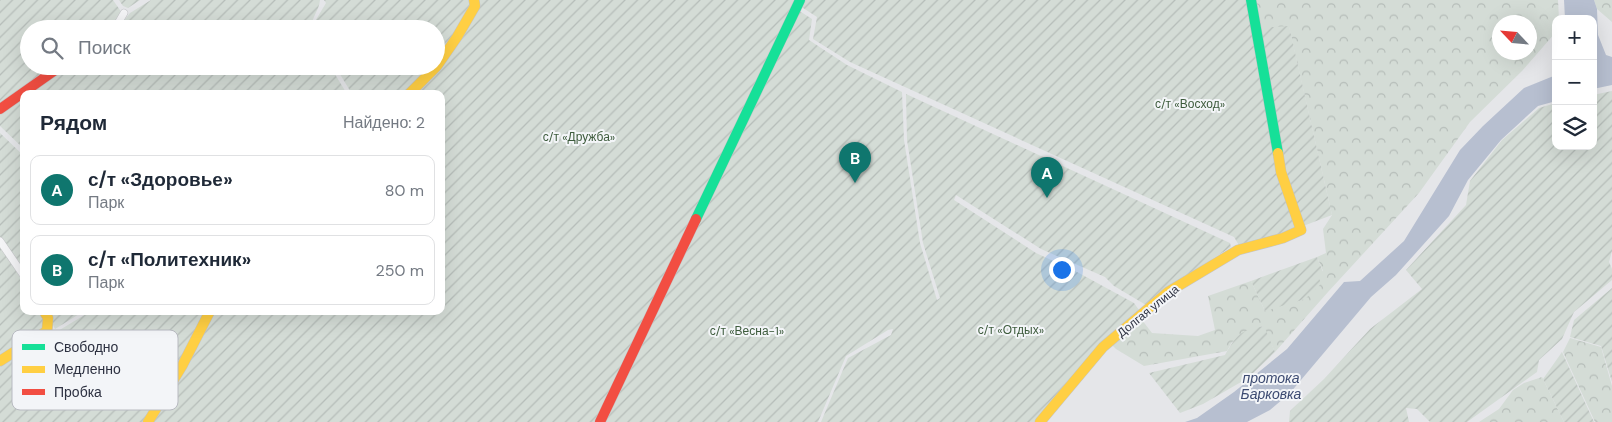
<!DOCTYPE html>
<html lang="ru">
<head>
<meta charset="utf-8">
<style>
  body { margin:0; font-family:"DM Sans",sans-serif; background:#f2f2f3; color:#1f2937 }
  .controls { position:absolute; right:15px; top:15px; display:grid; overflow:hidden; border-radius:10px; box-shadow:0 5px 20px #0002 }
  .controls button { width:45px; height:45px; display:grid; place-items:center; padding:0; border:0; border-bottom:1px solid #e0e1e3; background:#fff; color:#1f2937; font:25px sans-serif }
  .compass { position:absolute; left:1492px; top:15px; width:45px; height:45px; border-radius:50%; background:#fff; box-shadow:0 5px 20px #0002; rotate:296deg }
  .you { position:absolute; left:1061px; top:269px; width:18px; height:18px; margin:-12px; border:4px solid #fff; border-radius:50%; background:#1a73e8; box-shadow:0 0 0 8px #1a73e833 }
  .badge { display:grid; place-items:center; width:32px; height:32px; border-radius:50%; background:#0f766e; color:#fff; font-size:16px; font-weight:700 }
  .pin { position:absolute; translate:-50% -41px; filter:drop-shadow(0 1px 2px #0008) }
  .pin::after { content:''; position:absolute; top:26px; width:18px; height:15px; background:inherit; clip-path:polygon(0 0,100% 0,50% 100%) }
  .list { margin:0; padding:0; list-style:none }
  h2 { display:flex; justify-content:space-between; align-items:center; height:65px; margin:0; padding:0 20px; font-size:21px }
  h2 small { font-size:16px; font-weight:400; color:#747a83 }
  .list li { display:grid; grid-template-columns:32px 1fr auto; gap:15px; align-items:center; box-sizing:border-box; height:70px; margin:0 10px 10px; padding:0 10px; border:1px solid #e0e1e3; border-radius:10px }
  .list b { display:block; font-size:19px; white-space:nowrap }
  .list p { margin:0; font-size:16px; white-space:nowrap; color:#747a83 }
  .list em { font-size:16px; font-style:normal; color:#747a83 }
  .icon { flex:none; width:28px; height:28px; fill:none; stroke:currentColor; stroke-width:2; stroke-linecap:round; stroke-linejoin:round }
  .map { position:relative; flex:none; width:1612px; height:422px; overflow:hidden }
  .search { position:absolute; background:#fff; box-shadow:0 5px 20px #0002; left:20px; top:20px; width:425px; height:55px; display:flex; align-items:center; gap:12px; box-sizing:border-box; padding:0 18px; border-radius:28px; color:#747a83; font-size:19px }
  .panel { position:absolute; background:#fff; box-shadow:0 5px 20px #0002; left:20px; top:90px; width:425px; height:225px; border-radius:10px }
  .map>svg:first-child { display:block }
  .forest { fill:url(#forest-crowns); fill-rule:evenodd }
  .garden { fill:url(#garden-furrows) }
  .water { fill:#b7bfd0 }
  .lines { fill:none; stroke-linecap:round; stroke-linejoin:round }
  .street-casing { stroke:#c3c4c7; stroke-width:8 }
  .fast-casing { stroke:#c3c4c7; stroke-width:11 }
  .slow-casing { stroke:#c3c4c7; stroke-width:11 }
  .jam-casing { stroke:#c3c4c7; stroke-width:11 }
  .street { stroke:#f4f4f6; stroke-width:7 }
  .fast { stroke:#16e098; stroke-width:10 }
  .slow { stroke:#ffcf43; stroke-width:10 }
  .jam { stroke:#f24e42; stroke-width:10 }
  .labels { text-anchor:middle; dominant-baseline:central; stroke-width:4; stroke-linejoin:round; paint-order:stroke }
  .park-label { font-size:12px; fill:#3d5b3c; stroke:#f3f5f8 }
  .street-label { font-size:12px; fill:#2d3141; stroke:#f3f5f8 }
  .water-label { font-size:14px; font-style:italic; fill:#3c4a71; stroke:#f3f5f8 }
  .key { fill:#f3f5f8; stroke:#b8bac1; stroke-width:1 }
  .key-label { font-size:14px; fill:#2d3141 }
</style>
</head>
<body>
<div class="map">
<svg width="1612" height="422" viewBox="0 0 1612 422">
  <defs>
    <pattern id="forest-crowns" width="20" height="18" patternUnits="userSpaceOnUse" patternTransform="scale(1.25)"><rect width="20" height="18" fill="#d4dcd6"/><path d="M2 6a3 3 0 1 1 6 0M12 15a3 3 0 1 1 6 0" fill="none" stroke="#b6bdb9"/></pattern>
    <pattern id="garden-furrows" width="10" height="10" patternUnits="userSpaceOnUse" patternTransform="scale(1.25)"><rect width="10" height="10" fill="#d4dcd6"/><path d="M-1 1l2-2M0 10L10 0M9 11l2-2" fill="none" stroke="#b6bdb9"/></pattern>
  </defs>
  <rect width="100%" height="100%" fill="#e5e6e9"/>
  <path class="forest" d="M1255 0H1558L1559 19H1556V32L1522 71 1470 122 1419 193 1328 292 1275 352 1263 326 1232 342 1227 351 1144 366 1116 349 1111 344 1142 320 1152 333 1198 336 1215 330 1208 296 1251 281 1265 311 1323 271 1317 257 1326 253 1323 229 1332 215 1289 27 1260 29ZM1500 22H1530V52H1500Z
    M1594 0H1612V22L1597 9Z
    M1570 338 1601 347 1612 386V422H1595L1563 352Z
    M1542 377 1564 422H1479L1499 409 1513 390 1524 383Z"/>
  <path class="garden" d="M0 0H113L122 13 116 24 109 29H29V66H55L0 105Z
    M119 0H140L128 8 123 6Z
    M151 0H320C319 11 311 18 311 29H117L130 13Z
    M324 0H797L595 422H152L214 311H441V94H352L335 66H436V29H315L314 23 326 3Z
    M803 0H1255L1260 28 1289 26 1332 215 1290 231 1240 247 1234 237 850 62 813 39 817 17 800 6Z
    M798 10 812 19 809 40 847 65 902 92 904 140 920 243 937 300 940 298 923 243 907 140 906 94 1230 243 1231 247 1167 288 1146 305 1114 286 1105 277 1041 249 956 195 954 200 1036 253 1077 272 1134 303 1139 310 1099 344 1035 422H821L848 358 891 335 893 329 888 330 846 356 818 422H604Z
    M66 66H330L347 94H26Z
    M1612 91V251L1609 262 1612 269V280L1574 312 1562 339 1539 360 1537 372 1467 422H1430L1417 409 1406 408 1409 422H1289L1290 411 1324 379 1370 329 1422 289 1406 270 1466 205 1470 181 1502 140 1539 108 1556 103V146H1593V95Z
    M24 95V149L0 126V111Z
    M0 133 24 156V273L0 237Z
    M0 245 24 284V311H41L46 320 45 326 0 358Z
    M1317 257 1323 272 1318 275 1321 284 1305 299 1265 311 1251 281Z
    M1612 288V382L1601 346 1570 337 1574 320Z
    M46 311H84L55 329Z
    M91 311H207L169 380 144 422H0V363L47 334H53Z
    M1264 326 1275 352 1248 378 1203 404 1180 413 1149 373 1225 355C1237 334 1240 331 1264 326Z
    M1562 352 1594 422H1564L1543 379Z"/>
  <path class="water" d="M1564 0H1594L1597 9 1598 35 1606 55 1612 57V85L1593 89V19H1565Z
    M1556 75V101L1538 106 1501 140 1468 180 1449 216 1396 275 1371 297 1290 393 1270 410 1247 422H1185L1197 418 1234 392 1287 349 1344 282 1360 281 1404 241 1460 150 1483 126 1524 88Z"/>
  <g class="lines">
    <g class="street-casing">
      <path id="street" d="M112 29 117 25 124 13
        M0 241 24 276"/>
    </g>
    <g class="fast-casing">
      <path id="fast" d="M1251 0 1278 153
        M696 219 800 0"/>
    </g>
    <g class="slow-casing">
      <path id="slow" d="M409 94 437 66 457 37 475 6 474 0
        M0 361 47 331 48 318 44 311
        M148 422 182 366 210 311
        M1040 422 1103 347 1168 292 1238 250 1283 238 1301 230 1281 172 1278 153"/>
    </g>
    <g class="jam-casing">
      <path id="jam" d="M0 109 61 66
        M600 422 696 219"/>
    </g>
    <use href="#street" class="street"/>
    <use href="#fast" class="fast"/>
    <use href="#slow" class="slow"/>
    <use href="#jam" class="jam"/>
  </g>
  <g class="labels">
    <g class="park-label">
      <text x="1190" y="104">с/т «Восход»</text>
      <text x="579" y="137">с/т «Дружба»</text>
      <text x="1011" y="330">с/т «Отдых»</text>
      <text x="747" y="331">с/т «Весна-1»</text>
    </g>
    <g class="street-label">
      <text transform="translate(1148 311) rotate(-39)">Долгая улица</text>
    </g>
    <g class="water-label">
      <text x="1271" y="378">протока<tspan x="1271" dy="16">Барковка</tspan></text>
    </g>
  </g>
  <rect x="12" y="330" width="166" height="80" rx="8" class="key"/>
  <rect x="22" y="344" width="23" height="6" fill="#16e098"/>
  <rect x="22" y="366" width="23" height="7" fill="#ffcf43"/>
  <rect x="22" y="389" width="23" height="6" fill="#f24e42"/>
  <g class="key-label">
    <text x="54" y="352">Свободно</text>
    <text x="54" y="374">Медленно</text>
    <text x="54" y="397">Пробка</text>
  </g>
</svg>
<div class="controls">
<button>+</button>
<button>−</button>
<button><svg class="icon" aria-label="layers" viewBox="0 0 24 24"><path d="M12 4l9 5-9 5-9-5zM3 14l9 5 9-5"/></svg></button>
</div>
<svg class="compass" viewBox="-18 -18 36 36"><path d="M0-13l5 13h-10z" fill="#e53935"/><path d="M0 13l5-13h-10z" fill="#747a83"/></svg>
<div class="you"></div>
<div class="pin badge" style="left:1047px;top:198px">A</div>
<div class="pin badge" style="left:855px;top:183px">B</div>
<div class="search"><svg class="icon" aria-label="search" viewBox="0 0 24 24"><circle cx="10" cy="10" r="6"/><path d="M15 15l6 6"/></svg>Поиск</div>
<section class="panel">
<h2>Рядом<small>Найдено: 2</small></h2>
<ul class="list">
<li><span class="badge">A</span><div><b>с/т «Здоровье»</b><p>Парк</p></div><em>80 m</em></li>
<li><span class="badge">B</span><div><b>с/т «Политехник»</b><p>Парк</p></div><em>250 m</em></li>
</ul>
</section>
</div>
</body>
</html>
